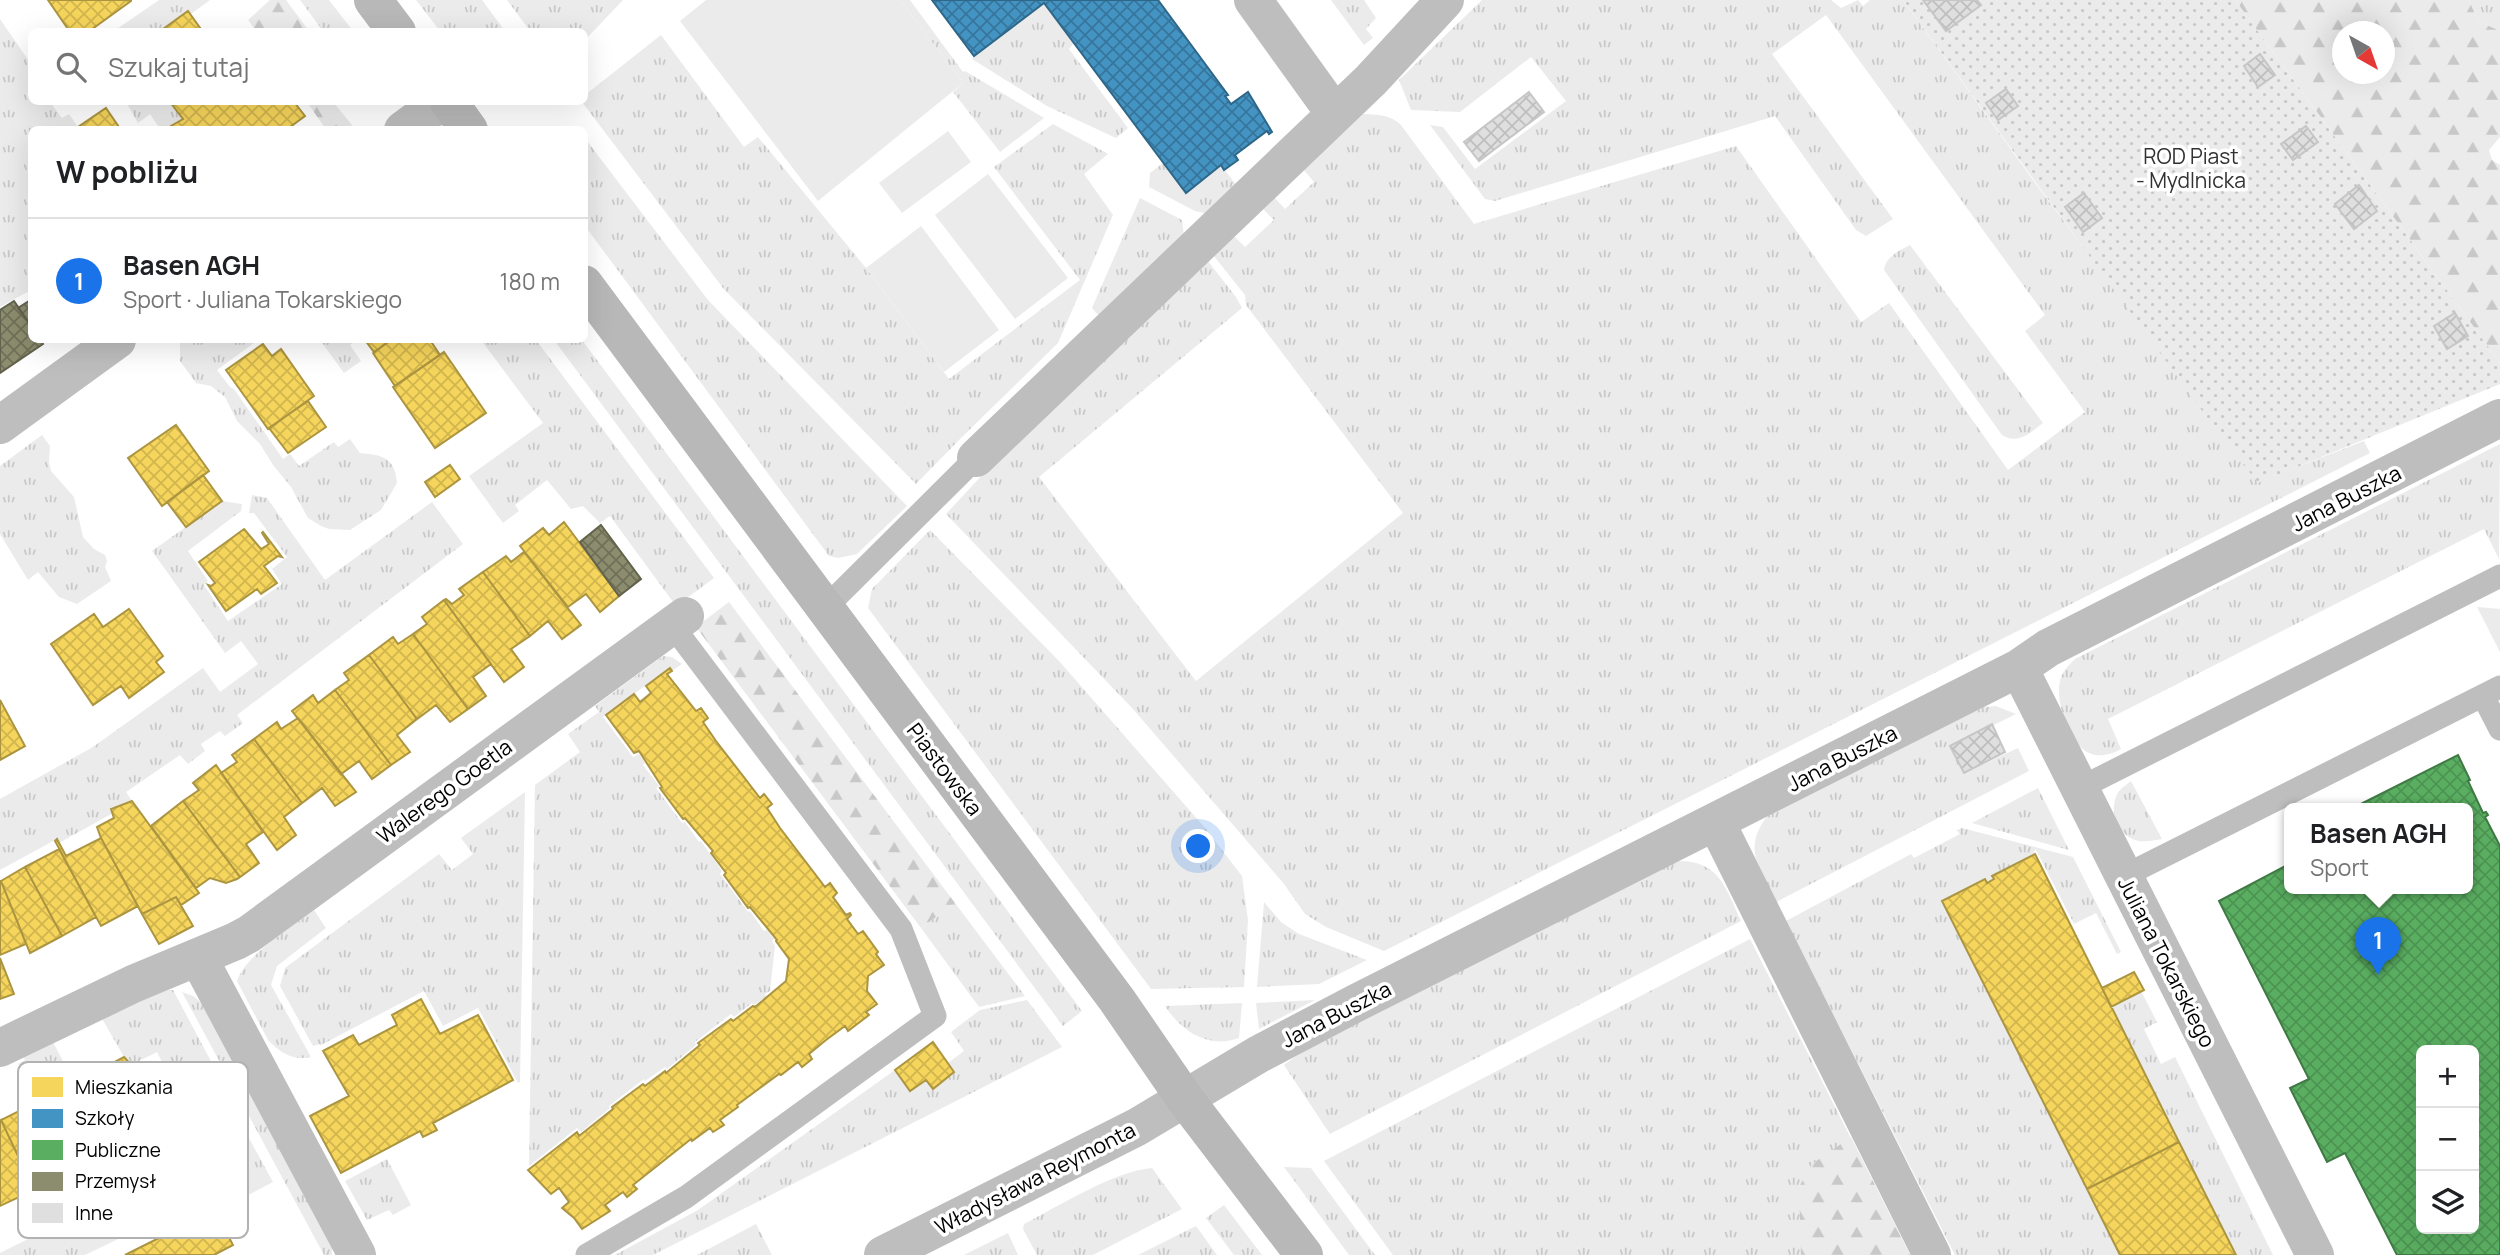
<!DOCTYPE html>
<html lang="pl">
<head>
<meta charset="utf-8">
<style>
  body { margin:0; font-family:Manrope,sans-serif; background:#f2f2f2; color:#202124 }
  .controls { position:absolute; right:21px; bottom:21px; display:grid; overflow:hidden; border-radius:10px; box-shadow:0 7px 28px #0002 }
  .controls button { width:63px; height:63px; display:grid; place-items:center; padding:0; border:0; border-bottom:2px solid #e0e0e0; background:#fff; color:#202124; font:35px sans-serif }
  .compass { position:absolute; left:2332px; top:21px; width:63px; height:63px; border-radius:50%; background:#fff; box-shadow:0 7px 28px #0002; rotate:140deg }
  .you { position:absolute; left:1199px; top:847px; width:24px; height:24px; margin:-18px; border:5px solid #fff; border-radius:50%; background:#1a73e8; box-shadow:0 0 0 10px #1a73e833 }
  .badge { display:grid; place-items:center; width:46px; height:46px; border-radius:50%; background:#1a73e8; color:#fff; font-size:23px; font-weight:700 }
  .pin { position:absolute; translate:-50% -58px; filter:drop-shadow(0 2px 4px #0008) }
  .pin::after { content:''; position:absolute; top:37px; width:24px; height:21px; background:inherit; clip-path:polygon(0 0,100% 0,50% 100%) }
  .popup { position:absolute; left:2284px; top:803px; width:189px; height:91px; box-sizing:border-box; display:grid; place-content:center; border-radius:10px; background:#fff; filter:drop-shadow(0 2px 5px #0005); font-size:23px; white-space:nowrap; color:#757577 }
  .popup b { font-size:26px; color:#202124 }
  .popup::after { content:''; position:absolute; left:50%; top:100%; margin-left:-14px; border:14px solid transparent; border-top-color:#fff }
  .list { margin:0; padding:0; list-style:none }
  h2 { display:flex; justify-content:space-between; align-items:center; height:91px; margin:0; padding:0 28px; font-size:30px }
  h2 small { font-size:23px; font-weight:400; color:#757577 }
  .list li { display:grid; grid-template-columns:46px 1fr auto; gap:21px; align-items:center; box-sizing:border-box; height:126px; padding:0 28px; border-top:2px solid #e0e0e0 }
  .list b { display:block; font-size:26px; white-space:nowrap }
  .list p { margin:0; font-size:23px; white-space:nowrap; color:#757577 }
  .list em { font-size:23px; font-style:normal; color:#757577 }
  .icon { flex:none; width:38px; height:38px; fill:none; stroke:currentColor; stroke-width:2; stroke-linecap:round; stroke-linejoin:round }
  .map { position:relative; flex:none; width:2500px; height:1255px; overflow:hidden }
  .search { position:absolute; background:#fff; box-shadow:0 7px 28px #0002; left:28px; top:28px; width:560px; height:77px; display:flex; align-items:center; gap:18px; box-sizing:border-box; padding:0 24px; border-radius:10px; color:#757577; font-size:26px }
  .panel { position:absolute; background:#fff; box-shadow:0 7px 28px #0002; left:28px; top:126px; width:560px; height:217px; border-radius:10px }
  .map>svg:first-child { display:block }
  .grass { fill:url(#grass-tufts) }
  .forest { fill:url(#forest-firs); fill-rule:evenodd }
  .garden { fill:url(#garden-dots) }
  .pitch { fill:#ebebeb }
  .homes { fill:url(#homes-cross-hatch); stroke:#ac9540; stroke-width:2 }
  .schools { fill:url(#schools-cross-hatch); stroke:#2f6788; stroke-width:2 }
  .public { fill:url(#public-cross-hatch); stroke:#3f7a44; stroke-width:2; fill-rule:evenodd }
  .industry { fill:url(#industry-cross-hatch); stroke:#62624d; stroke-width:2 }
  .building { fill:url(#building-cross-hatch); stroke:#c6c6c6; stroke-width:2 }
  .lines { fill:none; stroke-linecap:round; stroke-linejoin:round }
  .lane { stroke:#bebebe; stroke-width:23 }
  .street { stroke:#bebebe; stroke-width:38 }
  .secondary { stroke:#b8b8b8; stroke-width:38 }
  .labels { text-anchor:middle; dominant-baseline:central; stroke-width:7; stroke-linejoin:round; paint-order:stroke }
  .park-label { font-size:21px; fill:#323232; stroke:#fff }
  .street-label { font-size:21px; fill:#000; stroke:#fff }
  .key { fill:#fff; stroke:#b2b2b2; stroke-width:2 }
  .key-label { font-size:19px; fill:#000 }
</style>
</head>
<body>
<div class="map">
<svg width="2500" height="1255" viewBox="0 0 2500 1255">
  <defs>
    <pattern id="grass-tufts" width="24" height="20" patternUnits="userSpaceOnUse" patternTransform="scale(1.75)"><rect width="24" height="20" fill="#ebebeb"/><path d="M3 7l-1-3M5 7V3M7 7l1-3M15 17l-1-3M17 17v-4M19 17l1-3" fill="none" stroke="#c8c8c8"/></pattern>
    <pattern id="forest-firs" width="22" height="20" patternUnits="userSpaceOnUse" patternTransform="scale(1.75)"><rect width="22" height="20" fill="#ebebeb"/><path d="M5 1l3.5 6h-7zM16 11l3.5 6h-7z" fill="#c8c8c8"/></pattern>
    <pattern id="garden-dots" width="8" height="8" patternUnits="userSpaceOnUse" patternTransform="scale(1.75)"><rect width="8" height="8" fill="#ebebeb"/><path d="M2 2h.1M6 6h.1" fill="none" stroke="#c8c8c8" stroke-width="1.8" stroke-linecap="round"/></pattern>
    <pattern id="homes-cross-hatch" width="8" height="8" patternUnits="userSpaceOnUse" patternTransform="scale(1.75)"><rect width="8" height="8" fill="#f6d55c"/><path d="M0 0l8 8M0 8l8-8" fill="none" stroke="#d1b54e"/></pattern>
    <pattern id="schools-cross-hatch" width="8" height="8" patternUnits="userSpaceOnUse" patternTransform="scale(1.75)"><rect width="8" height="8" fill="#4393c3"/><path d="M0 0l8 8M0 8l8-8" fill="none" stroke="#36769c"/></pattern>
    <pattern id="public-cross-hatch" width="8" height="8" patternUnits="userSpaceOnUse" patternTransform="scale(1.75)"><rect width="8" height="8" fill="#5aae61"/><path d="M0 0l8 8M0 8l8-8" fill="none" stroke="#4c9452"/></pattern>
    <pattern id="industry-cross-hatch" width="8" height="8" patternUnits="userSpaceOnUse" patternTransform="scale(1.75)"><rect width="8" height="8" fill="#8c8c6e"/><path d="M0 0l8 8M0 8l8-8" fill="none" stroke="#707058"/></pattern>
    <pattern id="building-cross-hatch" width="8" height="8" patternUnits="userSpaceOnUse" patternTransform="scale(1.75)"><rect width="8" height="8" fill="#dfdfdf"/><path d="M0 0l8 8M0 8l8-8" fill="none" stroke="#bebebe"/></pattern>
  </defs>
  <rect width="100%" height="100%" fill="#fff"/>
  <path class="grass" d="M159 0H210L191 14 188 11 159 31H114Z
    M300 0H329L353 31H323Z
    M416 0H482L505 31H440Z
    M507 0H623L585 40 584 32 530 31Z
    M900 0H910L963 72 965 71 1044 118 1000 152 953 92 963 83Z
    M1331 0H1364L1376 18 1366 29 1373 38 1364 45Z
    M1482 0H1831L1841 8 1858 0 1863 6 1870 0H1903L2036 184 2258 482 2364 441 2370 453 1384 951 1326 927 1305 914 1284 884 1133 709 946 514 986 471 1207 260 1236 297 1242 308 1039 477 1196 681 1403 513 1246 305 1245 295 1213 255 1233 235 1245 247 1274 220 1262 208 1274 197 1285 209 1314 182 1303 169 1363 114C1377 115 1390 114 1401 125L1474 224 1736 146 1861 322 1889 303 2008 470 2085 412 2025 331 2045 315 1826 15 1772 54 1893 219 1866 236 1856 230 1775 116 1495 201 1485 199 1430 125 1443 127 1475 169 1566 101 1531 57 1460 112 1411 110 1399 80Z
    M2469 0H2500V31L2478 21Z
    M1044 3 1074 43 1069 49 1128 128 1116 138 1047 106 972 59Z
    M0 19 31 64 32 102H50L62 118 69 114 78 127 76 130H32L31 290 0 307Z
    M661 35 744 147 758 137 866 268 949 379 1080 280 994 167 1053 124 1108 154 1084 174 1113 215 1058 343 961 438 916 484 723 288 582 102H584L585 95Z
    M126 102H170L183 119 167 129H160L150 114 138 123Z
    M584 137 708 300 907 506 857 554 838 558 829 556 585 226Z
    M1163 163 1186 193 1221 165 1237 186 1208 214 1195 211 1149 187 1150 173Z
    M1140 198 1182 220 1184 237 1100 317 1092 308Z
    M1910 245 2043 423C2030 433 2018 445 2002 435L1884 270C1886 256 1899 251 1910 245Z
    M180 340H258L217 370 230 387 234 389 283 459 290 454 299 466 334 442 338 447 350 439 360 453C382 455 395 457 397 483L381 510 350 530 329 529 321 526 308 518 291 487 273 465 260 444 237 421 225 397 211 386 196 383 180 361Z
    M320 340H357L350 345 361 361 344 373Z
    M481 340H536L714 578 676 606 610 516 600 523 583 506 571 509 547 480 515 505 519 511 503 523 469 476 543 423Z
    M554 340H582L1082 1011 1063 1026Z
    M42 435 50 446 49 463 51 471 74 497 83 537 94 549 105 555 107 561 105 567 111 581 77 604 59 597 38 572 28 580 0 534V466Z
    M2500 444 2499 559 2484 529 2108 719 2121 749C2112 754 2100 758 2089 753 2069 744 2055 701 2060 681 2062 671 2068 666 2075 659Z
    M252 495 267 498 325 580 432 502 463 544 237 715 243 723 225 736 220 731 201 744 205 751 188 764 180 755 126 792 132 801 111 808 113 813 59 843 57 839 0 870V799L93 747 203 668 220 692 258 664 241 641 225 653 152 551 222 501 242 504 241 511 188 551 208 581 204 585 228 621 282 584 272 569 287 557 254 513H249Z
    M930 530 1059 661 1205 828 1242 876 1248 920 1244 987 1151 989 868 608 872 589Z
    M2477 607 2500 609V652Z
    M663 656 672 657 682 664 672 671 669 668 603 717 633 757 639 754 645 763 643 765 659 786 656 788 682 823 685 822 699 842 701 841 722 871 720 874 748 912 750 911 764 931 767 930 774 939 772 941 775 946 770 991 765 994 766 997 754 1005 752 1003 734 1017 731 1014 695 1042 696 1045 667 1069 665 1067 645 1081 644 1079 609 1106 610 1108 581 1132 577 1128 529 1166 535 785 580 752 568 734 599 712 595 706Z
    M1996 706 2016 714 1951 746 1965 773 2018 748 2029 771 1776 902 1756 859C1752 841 1757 830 1768 815L1984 707Z
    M2131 781 2162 839C2155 840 2147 842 2139 841 2120 838 2109 815 2116 797 2118 790 2125 786 2131 781Z
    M2038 788 2069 850 1972 823Z
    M525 792 520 1082 518 1083 478 1008 443 1026 424 991 321 1045 320 1044 313 1046 280 986 285 968 439 854 452 870 473 854 461 838Z
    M1962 828 2073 857 2121 952 2117 954 2096 913 2074 924 2036 850 2034 851 2035 854 1992 875 1994 879 1987 883 1984 879 1942 901 2120 1255H1955L1786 921 1911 854 1914 858 1960 834 1957 830Z
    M1679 861C1720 861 1726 889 1741 921L1330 1134 1284 1065C1307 1047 1334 1037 1357 1020L1672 863Z
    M1264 902 1281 922 1299 934 1367 960 1319 984 1257 987Z
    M955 903 1025 996 979 1007 921 928Z
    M314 910 326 928 277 966 271 985 311 1057C294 1061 280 1053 268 1040L237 981C245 955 292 927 314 910Z
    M1750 939 1910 1255H1393L1324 1161Z
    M168 990H173L220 1078 217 1080 273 1182 216 1212 205 1191 149 1219 143 1227 85 1255H0V1253L76 1215 39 1198 83 1173 41 1096 35 1098 18 1064 25 1060 23 1056 53 1042 117 1165 193 1124 157 1052 133 1064 124 1057 100 1015Z
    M2141 991 2157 1022 2144 1029 2161 1064 2175 1057 2273 1255H2236L2111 1007Z
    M182 992 193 996 203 1004 332 1242V1255H324Z
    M1027 1000 1062 1047 653 1255H615L698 1210 895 1070 926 1080 933 1088 954 1073 948 1063 964 1051 951 1032 980 1010Z
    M1315 1000 1259 1029 1256 1003Z
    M1242 1003 1239 1038C1209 1049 1182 1032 1165 1006Z
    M387 1159 411 1205 393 1215 389 1210 367 1220 345 1181Z
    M1284 1167 1311 1168 1375 1255H1349Z
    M1152 1168 1182 1209 1093 1255H1037L1023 1229 1024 1224C1059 1206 1114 1171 1152 1168Z
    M1224 1205 1262 1255H1234L1206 1218Z
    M756 1224 772 1255H697Z
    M1196 1226 1217 1255H1138Z
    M1008 1233 1018 1255H964Z"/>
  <path class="forest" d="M270 0H286L309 31H256L248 20Z
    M2235 0H2469L2478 21 2500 31V137L2489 150 2492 160 2500 165V363ZM2342 32H2384V74H2342Z
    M307 102H333L352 125 349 129H323L325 128Z
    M729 602 955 903 921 928 696 627Z
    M1851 1137 1910 1255H1801L1799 1187 1812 1164Z"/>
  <path class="garden" d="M1903 0H2235L2500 363V384L2258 483 2219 434Z"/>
  <path class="pitch" d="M706 0H900L963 83 818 201 680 21Z
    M948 131 971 162 902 213 879 183Z
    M988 174 1068 278 1015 319 935 215Z
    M921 226 999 330 944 372 866 268Z"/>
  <path class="homes" d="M48 0H131V1L88 32H70Z
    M188 11 203 32H159Z
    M170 102H294L305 116 286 130H174L171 126 183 119Z
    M106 108 121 130H76L78 127Z
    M365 340H391L374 352Z
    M391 340H430L440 355 395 386 373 353Z
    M263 344 272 356 281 349 314 396 268 429 226 370Z
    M444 352 486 413 435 448 393 387Z
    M308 401 326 427 288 453 269 428Z
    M176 425 209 471 162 506 128 458Z
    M450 465 460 479 435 497 425 482Z
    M203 475 222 501 186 527 167 502Z
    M564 522 619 596 600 612 586 594 568 607 520 546 543 528 549 535Z
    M244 529 261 549 269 544 262 533 263 532 282 557 278 556 264 566 277 583 261 594 257 589 226 611 208 585 211 586 215 583 199 562Z
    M524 552 581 625 562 639 548 621 530 636 483 572 506 556 511 562Z
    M483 572 530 636 511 649 524 667 504 682 444 600 446 599 452 604 464 595 459 589Z
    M444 600 491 664 473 677 486 696 468 709 413 634 427 624 422 617Z
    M129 609 163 656 156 662 164 672 129 698 121 686 93 705 51 644 94 614 103 627Z
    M413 634 468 709 450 722 436 705 417 719 369 655 393 637 398 644Z
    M369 655 417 719 397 735 410 752 391 765 335 690 349 680 344 673Z
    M670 668 672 671 667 674 696 711 701 708 708 718 703 722 716 741 760 798 764 794 772 804 767 808 780 828 825 887 830 883 837 893 833 897 846 915 850 913 851 915 847 919 858 934 863 931 878 952 876 954 884 965 868 976 867 991 877 1004 866 1012 869 1015 848 1031 845 1026 826 1040 809 1054 812 1059 802 1067 798 1062 781 1075 779 1074 737 1105 738 1107 720 1120 724 1125 713 1132 710 1128 692 1141 691 1139 633 1185 637 1189 627 1197 623 1192 605 1205 610 1211 582 1229 574 1218 562 1208 569 1202 559 1188 551 1194 528 1170 577 1132 579 1136 613 1109 612 1107 643 1084 645 1086 665 1071 666 1073 700 1045 698 1043 731 1019 733 1021 753 1006 755 1007 786 981 789 959 776 941 777 940 750 907 748 908 724 875 726 873 711 853 713 851 685 818 683 819 660 788 662 787 639 751 634 753 606 715 634 694 640 702 651 693 646 686Z
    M335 690 391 765 372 779 359 761 341 774 292 711 313 695 318 703Z
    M0 700 25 746 0 760Z
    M298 718 356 792 335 806 322 788 302 803 254 739 277 722 281 729Z
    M254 739 302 803 284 817 296 835 277 850 221 773 237 762 232 755Z
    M216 765 263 832 246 844 259 863 240 877 183 801 199 790 193 783Z
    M132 801 199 893 181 905 176 897 142 914 101 838 97 827 114 818 111 809Z
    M183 801 240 877 237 879 226 883 210 878 196 888 151 826Z
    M101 838 138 906 101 926 55 841 57 839 66 856Z
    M59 849 96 917 62 936 25 867Z
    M2035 854 2179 1142 2087 1189 1942 901 1985 879 1987 883 1994 879 1992 876Z
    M25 867 62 936 30 953 1 881Z
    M1 881 26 944 0 955V881Z
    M176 897 193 926 159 944 142 914Z
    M0 958 14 994 0 999Z
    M2134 972 2144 990 2111 1007 2102 988Z
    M421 999 440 1034 478 1015 513 1080 433 1123 437 1130 423 1137 420 1131 341 1173 310 1116 349 1096 323 1051 353 1035 359 1045 397 1025 392 1015Z
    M933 1042 954 1072 933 1089 926 1080 910 1091 895 1070Z
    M124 1057 146 1081 169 1125 124 1149 86 1077Z
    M41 1100 76 1168 34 1190 1 1120Z
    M1 1120 34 1190 0 1206V1121Z
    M2179 1142 2236 1255H2120L2087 1189Z
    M205 1191 233 1245 214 1255H125L159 1238 149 1219Z"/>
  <path class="schools" d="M932 0H1158L1228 95 1225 96 1231 104 1248 92 1272 132 1269 134 1267 131 1235 155 1238 160 1224 170 1221 165 1186 193 1044 3 974 56Z"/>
  <path class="public" d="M2458 755 2470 780 2468 781 2483 813 2486 812 2488 815 2485 817 2500 846V1255H2397L2345 1153 2327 1162 2290 1088 2309 1079 2219 901 2289 864V889H2467V809H2351ZM2421 1050H2474V1229H2421Z"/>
  <path class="industry" d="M32 299V327L18 308Z
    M14 301 32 327V340H41L43 344 0 373V310Z
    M601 525 641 579 619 596 580 542Z"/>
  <path class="building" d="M1923 0H1977L1981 5 1946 31Z
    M2260 54 2275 75 2258 87 2244 66Z
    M2006 89 2018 106 1998 120 1986 103Z
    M1529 92 1544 112 1479 161 1464 142Z
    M2306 126 2318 142 2293 160 2281 144Z
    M2359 185 2377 211 2354 229 2335 204Z
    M2084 193 2102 218 2083 232 2065 207Z
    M2455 313 2468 336 2447 349 2434 326Z
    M1992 724 2005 752 1964 773 1950 746Z"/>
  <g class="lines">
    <path class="lane" d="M825 608 976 458
      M2483 696 2500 729
      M2080 788 2500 576
      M2124 876 2500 687
      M587 1255 686 1197 935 1016 901 929 672 625"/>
    <path class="street" d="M1253 0 1335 114
      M403 130 441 102
      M0 425 117 340
      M976 458 1371 80 1445 0
      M2019 668 2315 1255
      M1716 822 1932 1255
      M198 957 357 1255
      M0 1048 133 984 236 941 249 934 685 616
      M883 1255 1137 1127 1259 1054 1356 1003 2019 668 2048 648 2500 418"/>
    <path class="secondary" d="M373 0 397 32
      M449 102 469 130
      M584 284 1117 1000 1185 1099 1304 1255"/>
  </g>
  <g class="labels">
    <g class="park-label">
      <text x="2191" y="156">ROD Piast<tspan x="2191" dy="24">- Mydlnicka</tspan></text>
    </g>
    <g class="street-label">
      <text transform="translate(2346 498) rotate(-27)">Jana Buszka</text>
      <text transform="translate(1842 758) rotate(-27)">Jana Buszka</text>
      <text transform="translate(945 769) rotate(53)">Piastowska</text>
      <text transform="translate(444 791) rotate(-36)">Walerego Goetla</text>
      <text transform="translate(2167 962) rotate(63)">Juliana Tokarskiego</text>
      <text transform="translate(1336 1014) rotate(-27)">Jana Buszka</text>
      <text transform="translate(1035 1178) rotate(-27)">Władysława Reymonta</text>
    </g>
  </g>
  <rect x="18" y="1062" width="230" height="176" rx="10" class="key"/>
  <rect x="32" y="1077" width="31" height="20" fill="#f6d55c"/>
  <rect x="32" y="1109" width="31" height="19" fill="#4393c3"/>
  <rect x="32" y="1140" width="31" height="20" fill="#5aae61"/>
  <rect x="32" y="1172" width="31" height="19" fill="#8c8c6e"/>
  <rect x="32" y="1203" width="31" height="20" fill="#dfdfdf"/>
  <g class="key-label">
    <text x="75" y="1094">Mieszkania</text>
    <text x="75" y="1125">Szkoły</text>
    <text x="75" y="1157">Publiczne</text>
    <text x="75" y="1188">Przemysł</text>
    <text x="75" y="1220">Inne</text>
  </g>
</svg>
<div class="controls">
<button>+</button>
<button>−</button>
<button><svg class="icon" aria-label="layers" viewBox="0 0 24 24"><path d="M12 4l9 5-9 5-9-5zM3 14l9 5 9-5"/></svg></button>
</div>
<svg class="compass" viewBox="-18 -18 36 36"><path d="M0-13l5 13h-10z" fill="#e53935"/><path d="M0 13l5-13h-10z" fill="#757577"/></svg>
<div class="you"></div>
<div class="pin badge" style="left:2378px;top:975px">1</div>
<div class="popup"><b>Basen AGH</b>Sport</div>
<div class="search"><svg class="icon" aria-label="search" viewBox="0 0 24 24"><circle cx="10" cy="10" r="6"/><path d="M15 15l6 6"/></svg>Szukaj tutaj</div>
<section class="panel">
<h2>W pobliżu<small></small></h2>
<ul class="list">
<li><span class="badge">1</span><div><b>Basen AGH</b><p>Sport · Juliana Tokarskiego</p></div><em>180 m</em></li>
</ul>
</section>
</div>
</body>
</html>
